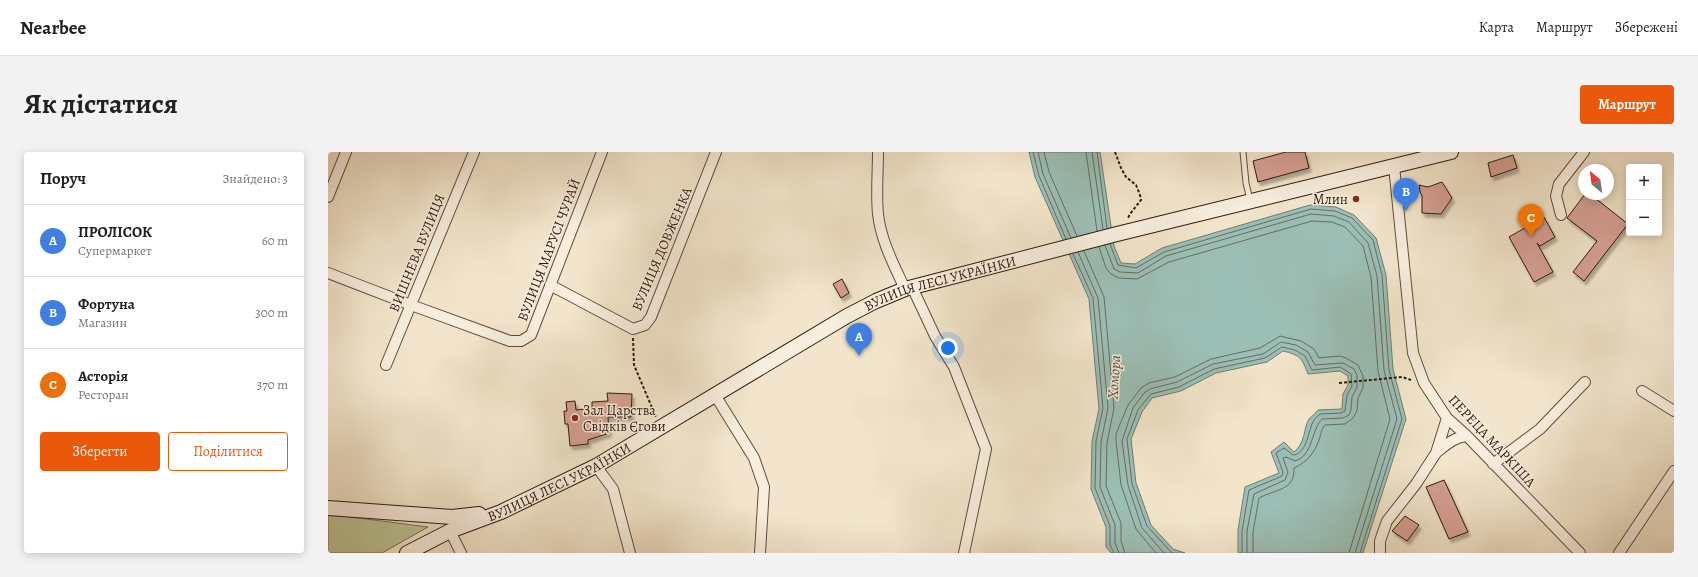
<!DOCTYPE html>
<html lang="uk">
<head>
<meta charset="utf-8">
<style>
  body { margin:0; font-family:Alegreya,serif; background:#f2f2f2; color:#202124 }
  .controls { position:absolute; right:12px; top:12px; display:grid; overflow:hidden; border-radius:4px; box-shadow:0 2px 10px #0003 }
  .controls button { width:36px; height:36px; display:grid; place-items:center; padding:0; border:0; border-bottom:1px solid #e0e0e0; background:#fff; color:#202124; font:20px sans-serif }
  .compass { position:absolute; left:1250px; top:12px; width:36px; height:36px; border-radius:50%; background:#fff; box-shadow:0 2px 10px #0003; rotate:331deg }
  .you { position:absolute; left:620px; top:196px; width:14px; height:14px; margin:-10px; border:3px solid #fff; border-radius:50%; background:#1a73e8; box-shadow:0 0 0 6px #1a73e833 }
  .badge { display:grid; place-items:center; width:26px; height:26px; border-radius:50%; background:#ea580c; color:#fff; font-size:13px; font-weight:700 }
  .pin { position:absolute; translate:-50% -33px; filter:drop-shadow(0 1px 2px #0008) }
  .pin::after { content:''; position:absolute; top:21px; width:14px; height:12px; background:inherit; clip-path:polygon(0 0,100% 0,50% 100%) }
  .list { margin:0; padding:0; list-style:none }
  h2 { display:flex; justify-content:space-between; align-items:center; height:52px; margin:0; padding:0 16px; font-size:17px }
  h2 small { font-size:13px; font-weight:400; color:#757577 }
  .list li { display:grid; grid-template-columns:26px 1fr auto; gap:12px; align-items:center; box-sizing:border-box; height:72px; padding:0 16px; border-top:1px solid #e0e0e0 }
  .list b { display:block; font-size:15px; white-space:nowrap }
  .list p { margin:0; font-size:13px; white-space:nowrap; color:#757577 }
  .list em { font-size:13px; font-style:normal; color:#757577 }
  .actions { display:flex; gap:8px; padding:12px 16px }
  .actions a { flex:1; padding:9px 0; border:1px solid #ea580c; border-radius:4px; text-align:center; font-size:14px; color:#ea580c }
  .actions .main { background:#ea580c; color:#fff }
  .map { position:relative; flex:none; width:1346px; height:401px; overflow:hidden; border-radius:4px }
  header { display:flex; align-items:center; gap:24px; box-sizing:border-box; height:56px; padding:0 20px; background:#fff; border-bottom:1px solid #e0e0e0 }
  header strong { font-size:19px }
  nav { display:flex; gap:22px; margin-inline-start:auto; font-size:14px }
  .intro { display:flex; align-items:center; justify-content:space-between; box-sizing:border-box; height:96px; padding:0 24px }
  h1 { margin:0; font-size:28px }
  .button { padding:10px 18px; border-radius:4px; background:#ea580c; color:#fff; font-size:14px; font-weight:700 }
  main { display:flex; gap:24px; padding:0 24px }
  aside { flex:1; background:#fff; border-radius:4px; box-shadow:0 2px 10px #0003 }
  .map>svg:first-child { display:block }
  .green { fill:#bdc395; stroke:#766e50 }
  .water { fill:#9bbfb5; stroke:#707d71 }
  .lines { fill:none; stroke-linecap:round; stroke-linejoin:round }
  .shore { stroke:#666c60; stroke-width:1 }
  .building { fill:#d6a094; stroke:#30190c; filter:url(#shadow) }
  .lane-casing { stroke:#604c3c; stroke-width:7 }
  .street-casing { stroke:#604c3c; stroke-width:12 }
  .secondary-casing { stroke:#30190c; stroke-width:16 }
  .path { stroke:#30190c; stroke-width:2; stroke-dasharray:3 2; stroke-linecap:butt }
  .lane { stroke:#f7eedd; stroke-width:5 }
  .street { stroke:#f7eedd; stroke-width:10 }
  .secondary { stroke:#f7eedd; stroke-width:14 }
  .poi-dot { fill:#8f2418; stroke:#f7eedd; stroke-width:1.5 }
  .labels { text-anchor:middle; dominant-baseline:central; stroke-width:3; stroke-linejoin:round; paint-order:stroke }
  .poi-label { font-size:14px; fill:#30190c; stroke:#f7eedd; text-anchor:end }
  .street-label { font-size:14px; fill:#30190c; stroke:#f7eedd }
  .water-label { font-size:15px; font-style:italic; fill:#555347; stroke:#f7eedd }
</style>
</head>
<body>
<header>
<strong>Nearbee</strong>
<nav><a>Карта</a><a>Маршрут</a><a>Збережені</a></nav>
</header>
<div class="intro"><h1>Як дістатися</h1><a class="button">Маршрут</a></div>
<main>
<aside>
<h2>Поруч<small>Знайдено: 3</small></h2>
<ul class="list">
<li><span class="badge" style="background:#3f7fe0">A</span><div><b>ПРОЛІСОК</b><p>Супермаркет</p></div><em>60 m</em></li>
<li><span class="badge" style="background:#3f7fe0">B</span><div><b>Фортуна</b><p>Магазин</p></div><em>300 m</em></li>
<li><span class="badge" style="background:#e8710a">C</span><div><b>Асторія</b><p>Ресторан</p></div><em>370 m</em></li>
</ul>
<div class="actions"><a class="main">Зберегти</a><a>Поділитися</a></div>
</aside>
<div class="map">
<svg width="1346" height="401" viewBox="0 0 1346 401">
  <defs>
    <filter id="shadow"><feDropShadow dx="2.5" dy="4" stdDeviation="1" flood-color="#0004"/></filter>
  </defs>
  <rect width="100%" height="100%" fill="#f2e5cb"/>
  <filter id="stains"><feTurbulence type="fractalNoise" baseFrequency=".005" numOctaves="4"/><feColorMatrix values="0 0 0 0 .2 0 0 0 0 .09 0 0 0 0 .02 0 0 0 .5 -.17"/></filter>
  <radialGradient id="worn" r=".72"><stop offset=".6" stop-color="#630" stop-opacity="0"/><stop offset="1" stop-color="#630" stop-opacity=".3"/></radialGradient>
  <path class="green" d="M0 362 100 375 54 401H0Z"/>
  <path class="water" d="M701 0H772L786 94 793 111 807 112 834 96 982 53 1008 55 1026 63 1048 86 1058 123 1065 217 1078 267 1035 401H910V378L917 335 951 321 943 300 956 290 966 300C978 290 975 277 981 267 984 264 988 261 990 258L1014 257 1015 242 1020 233V224L1012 219 980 222C974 206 972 203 955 199L939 210 888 221 853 239 824 246 814 260 803 287 808 331 823 373 845 397 857 401H783L778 395V375L763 337 764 289 771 257 761 147 707 25Z"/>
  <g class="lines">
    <path class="shore" d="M705 0 711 24 738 87
      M710 0 715 22 743 86
      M716 0 721 20 749 84
      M758 0 769 79
      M764 0 775 77
      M769 0 779 76
      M782 92 790 113 808 116 836 100 983 57 1007 59 1024 66 1045 88 1054 123 1061 218 1074 267 1032 401
      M777 93 786 117 792 120 810 121 838 104 983 62 1006 64 1021 70 1040 91 1049 124 1056 218 1069 267 1027 401
      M771 95 778 116 783 122 791 126 809 127 841 110 984 69 1004 70 1017 75 1035 94 1043 125 1050 219 1062 267 1021 401
      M756 99 776 145 786 256 779 291 778 334 793 371V389L797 401
      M750 100 770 146 780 256 773 290 772 335 787 373V391L791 401
      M745 102 765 146 775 256 768 289 767 336 782 374V393L786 401
      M828 401 808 377 793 333 788 289V282L800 253 813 236 821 231 847 225 883 207 932 196 952 184 973 189 986 197 991 206 1012 204 1018 206 1030 213 1035 224V236L1030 246 1029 259 1025 266 1017 272 997 273C993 277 993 283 991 288 986 302 979 310 966 316 967 339 947 337 931 346L925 380V401
      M836 401 814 376 800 333 794 289 805 256 817 240 822 237 849 230 885 212 935 202 953 190 968 193 980 200 987 213 1015 211 1026 217 1029 223V235L1024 245 1023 258 1021 263 1015 266 994 267C983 278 985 304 967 309L958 305 955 306 960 320 957 328 926 342 919 379V401
      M844 401 819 374 804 332 799 287 810 258 823 242 851 235 886 217 937 206 954 195 967 198 977 204 984 218 1012 215 1023 222 1024 234 1019 243 1017 259 1013 261 992 262C989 265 985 268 984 272 980 282 978 302 965 303L956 296 948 301 955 320 954 324 921 338 914 379V401"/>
  </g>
  <path class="building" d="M958 0H977L981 16 930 30 925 9Z
    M1185 3 1189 16 1163 25 1160 11Z
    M1114 30 1124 46 1113 62 1094 61V44L1092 40 1091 33 1100 35Z
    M1257 42H1262L1300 72 1256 129 1245 120 1269 89 1239 66Z
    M1216 65 1227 85 1212 94 1209 91 1225 120 1206 130 1181 85Z
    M514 127 521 141 513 146 505 132Z
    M279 241 304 242 303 265H280L281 281 260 288V292L242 294 240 272H237L236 259H239L238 250 247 249 248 258 264 256V250L280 249Z
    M1116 328 1140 380 1121 387 1098 335Z
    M1077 364 1091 373 1079 389 1064 379Z"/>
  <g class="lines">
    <g class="lane-casing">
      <path id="lane" d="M915 0 918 31 922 48"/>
    </g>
    <g class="street-casing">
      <path id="street" d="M550 0C550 20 548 42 550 62 553 89 566 113 577 137
        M1066 14 1085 201 1096 231 1119 266 1139 284 1252 401
        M0 45 18 0
        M1233 63 1228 44 1231 32 1256 0
        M0 121 83 153 182 189H193L203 183 274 0
        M222 133 305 177 317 173 323 165 388 0
        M584 135 607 184 626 215 658 297 636 401
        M58 213 146 0
        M1314 239 1346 259
        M387 243 426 306 436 335 432 401
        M1108 301C1118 293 1126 285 1139 284
        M1165 312 1212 277 1257 230
        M268 314 285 337 302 401
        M122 379 133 401
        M1052 401V389L1059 369 1088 332 1108 301 1119 266
        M1291 401 1346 319"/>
    </g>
    <g class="secondary-casing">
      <g id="secondary">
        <path d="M0 356 124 365 151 362"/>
        <path id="s1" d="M79 401 122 379 173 360 268 314 519 164 548 149 577 137 789 82 1123 0"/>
      </g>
    </g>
    <path class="path" d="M787 0 793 16 798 25 808 33 812 43 813 48 802 62 800 66
      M305 186 306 213 328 265
      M1011 231 1074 225 1083 228"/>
    <use href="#lane" class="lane"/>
    <use href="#street" class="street"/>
    <use href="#secondary" class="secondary"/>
  </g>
  <g class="poi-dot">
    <circle cx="1028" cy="47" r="4"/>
    <circle cx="247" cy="266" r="4"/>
  </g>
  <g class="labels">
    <g class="poi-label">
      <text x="1020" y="47">Млин</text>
      <text x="255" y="258" text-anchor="start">Зал Царства<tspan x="255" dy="16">Свідків Єгови</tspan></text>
    </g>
    <g class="street-label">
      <text transform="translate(334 97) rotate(-67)">ВУЛИЦЯ ДОВЖЕНКА</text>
      <text transform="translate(221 98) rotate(-69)">ВУЛИЦЯ МАРУСІ ЧУРАЙ</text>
      <text transform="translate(89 101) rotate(-68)">ВИШНЕВА ВУЛИЦЯ</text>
      <text stroke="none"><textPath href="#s1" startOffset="600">ВУЛИЦЯ ЛЕСІ УКРАЇНКИ</textPath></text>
      <text transform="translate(1164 289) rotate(47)">ПЕРЕЦА МАРКІША</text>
      <text stroke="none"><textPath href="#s1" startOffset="168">ВУЛИЦЯ ЛЕСІ УКРАЇНКИ</textPath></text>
    </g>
    <g class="water-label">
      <text transform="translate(786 225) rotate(-86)">Хомора</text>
    </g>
  </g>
  <rect width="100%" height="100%" filter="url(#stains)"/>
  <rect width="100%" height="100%" fill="url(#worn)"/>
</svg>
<div class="controls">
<button>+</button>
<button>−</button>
</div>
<svg class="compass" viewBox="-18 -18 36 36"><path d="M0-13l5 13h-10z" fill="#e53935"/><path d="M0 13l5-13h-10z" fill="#757577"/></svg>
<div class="you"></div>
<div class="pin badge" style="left:531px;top:204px;background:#3f7fe0">A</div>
<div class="pin badge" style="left:1078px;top:59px;background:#3f7fe0">B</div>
<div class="pin badge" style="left:1203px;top:85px;background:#e8710a">C</div>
</div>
</main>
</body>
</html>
